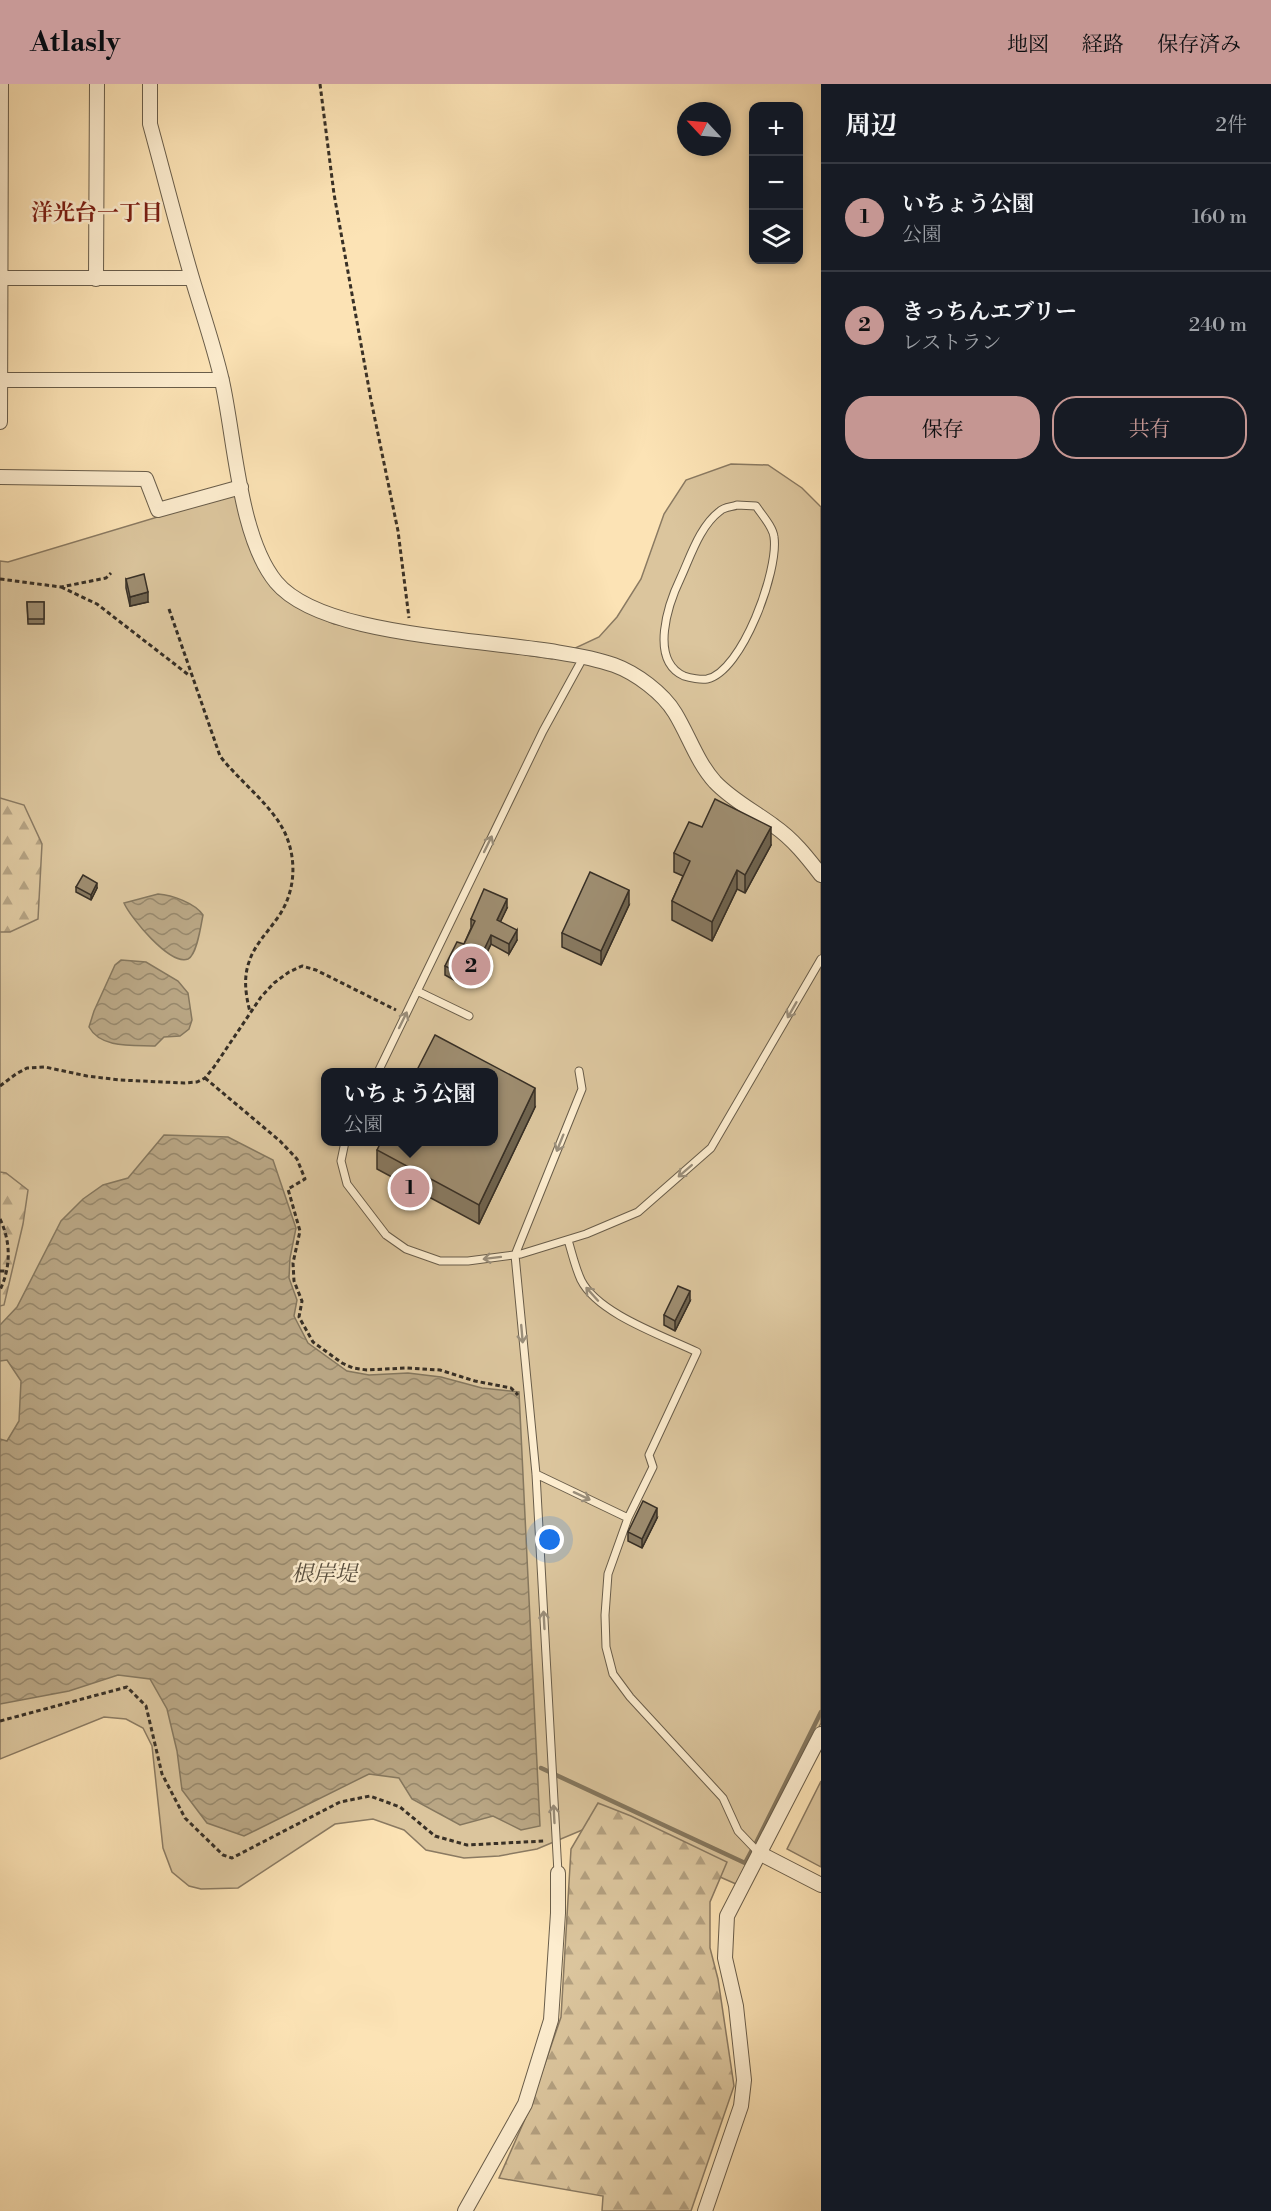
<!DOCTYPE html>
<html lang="ja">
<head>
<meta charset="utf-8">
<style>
  body { margin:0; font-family:"Libre Bodoni","Noto Serif JP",serif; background:#20242c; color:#f1f3f6 }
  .controls { position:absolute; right:18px; top:18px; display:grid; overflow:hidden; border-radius:12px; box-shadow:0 3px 9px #0003 }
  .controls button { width:54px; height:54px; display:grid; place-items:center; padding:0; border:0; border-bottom:2px solid #363941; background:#171b24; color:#f1f3f6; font:30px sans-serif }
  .compass { position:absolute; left:677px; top:18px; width:54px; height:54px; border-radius:50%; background:#171b24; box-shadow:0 3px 9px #0003; rotate:296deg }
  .you { position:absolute; left:550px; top:1456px; width:21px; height:21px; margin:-15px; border:4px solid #fff; border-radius:50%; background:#1a73e8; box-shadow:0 0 0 9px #1a73e833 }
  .badge { display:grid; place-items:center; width:39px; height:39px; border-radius:50%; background:#c59692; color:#111; font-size:20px; font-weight:700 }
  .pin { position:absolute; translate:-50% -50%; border:3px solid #fff; box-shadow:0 2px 6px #0006 }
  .popup { position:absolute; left:321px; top:984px; width:177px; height:78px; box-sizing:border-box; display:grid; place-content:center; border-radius:12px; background:#171b24; filter:drop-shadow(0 2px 4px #0005); font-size:20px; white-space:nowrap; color:#9ea1a6 }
  .popup b { font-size:22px; color:#f1f3f6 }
  .popup::after { content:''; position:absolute; left:50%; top:100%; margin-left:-12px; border:12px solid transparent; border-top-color:#171b24 }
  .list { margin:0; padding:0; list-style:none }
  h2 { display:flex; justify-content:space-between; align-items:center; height:78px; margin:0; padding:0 24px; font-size:26px }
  h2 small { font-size:20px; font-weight:400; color:#9ea1a6 }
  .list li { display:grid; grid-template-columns:39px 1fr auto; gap:18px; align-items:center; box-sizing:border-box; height:108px; padding:0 24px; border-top:2px solid #363941 }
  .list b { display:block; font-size:22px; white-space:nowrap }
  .list p { margin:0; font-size:20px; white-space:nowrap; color:#9ea1a6 }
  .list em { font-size:20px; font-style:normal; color:#9ea1a6 }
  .actions { display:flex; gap:12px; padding:18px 24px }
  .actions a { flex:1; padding:14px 0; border:2px solid #c59692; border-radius:24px; text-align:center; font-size:21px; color:#c59692 }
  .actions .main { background:#c59692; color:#111 }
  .icon { flex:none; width:33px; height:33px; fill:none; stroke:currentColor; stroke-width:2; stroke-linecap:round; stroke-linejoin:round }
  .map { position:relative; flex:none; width:821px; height:2127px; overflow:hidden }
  header { display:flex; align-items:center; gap:36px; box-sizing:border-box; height:84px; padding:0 30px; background:#c59692; color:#111 }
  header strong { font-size:28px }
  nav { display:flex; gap:33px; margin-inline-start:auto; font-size:21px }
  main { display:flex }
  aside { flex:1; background:#171b24 }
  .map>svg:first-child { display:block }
  .green { fill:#dbc59d; stroke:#8a7a62; stroke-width:1.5; fill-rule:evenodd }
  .forest { fill:url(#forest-firs); stroke:#8a7a62; stroke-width:1.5 }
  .water { fill:url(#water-waves); stroke:#85775e; stroke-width:1.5 }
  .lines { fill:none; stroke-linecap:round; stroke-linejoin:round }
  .stream { stroke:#85775e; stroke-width:4.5 }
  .lane-casing { stroke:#695d4a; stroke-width:9 }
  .street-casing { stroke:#695d4a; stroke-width:16 }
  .path { stroke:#383026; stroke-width:3; stroke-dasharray:4.5 3; stroke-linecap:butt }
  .lane { stroke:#fdedcf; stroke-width:7 }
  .street { stroke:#fdedcf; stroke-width:14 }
  .wall { fill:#887960; stroke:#383026; stroke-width:1.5 }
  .shaded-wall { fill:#6f634e; stroke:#383026; stroke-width:1.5 }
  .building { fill:#9e8d70; stroke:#383026; stroke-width:1.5 }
  .oneway { stroke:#9a8e7a }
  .labels { text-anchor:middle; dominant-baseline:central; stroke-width:5; stroke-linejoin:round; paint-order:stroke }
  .neighbourhood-label { font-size:22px; font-weight:bold; fill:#7a1f14; stroke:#fdedcf }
  .water-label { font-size:22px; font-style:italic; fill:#584e3e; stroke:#fdedcf }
</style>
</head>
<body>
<header>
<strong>Atlasly</strong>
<nav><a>地図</a><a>経路</a><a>保存済み</a></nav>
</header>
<main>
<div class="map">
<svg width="821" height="2127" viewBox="0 0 821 2127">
  <defs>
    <pattern id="forest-firs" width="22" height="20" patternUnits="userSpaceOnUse" patternTransform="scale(1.5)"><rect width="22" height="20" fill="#dbc59d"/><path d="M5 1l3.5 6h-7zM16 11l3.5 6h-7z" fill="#b3a080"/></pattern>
    <pattern id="water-waves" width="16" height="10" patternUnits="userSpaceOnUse" patternTransform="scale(1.5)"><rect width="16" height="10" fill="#b9a684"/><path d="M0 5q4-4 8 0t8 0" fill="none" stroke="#97886c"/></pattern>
  </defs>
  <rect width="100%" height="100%" fill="#fce3b5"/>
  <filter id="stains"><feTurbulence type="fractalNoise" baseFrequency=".00333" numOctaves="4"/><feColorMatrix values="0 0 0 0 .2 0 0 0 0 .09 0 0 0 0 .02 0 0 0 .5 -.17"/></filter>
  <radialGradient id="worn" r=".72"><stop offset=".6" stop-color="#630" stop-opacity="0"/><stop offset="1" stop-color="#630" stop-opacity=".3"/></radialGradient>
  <path class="green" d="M731 380 768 381 802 404 821 423V1639L763 1754 736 1800 608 1744H587L537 1765 499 1772 464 1774 426 1766 404 1746 373 1735 335 1740 238 1804 201 1805 189 1802 172 1788 163 1764 152 1662 143 1644 126 1635 104 1633 0 1675V477L8 478 234 410 239 414 251 465 273 505 291 519 334 540 552 575 599 553 617 533 641 495 664 430 686 396ZM326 988H494V1058H326Z
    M821 1697V1783L787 1765Z"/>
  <path class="forest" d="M0 714 24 721 42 760 38 835 10 848H0Z
    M0 1088 6 1089 28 1106 23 1140 4 1221 0 1222Z
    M598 1719 631 1732 727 1778 710 1818V1864L718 1895 734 2002 691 2127H602L603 2112 499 2094 529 2026 561 1933 571 1765Z"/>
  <path class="water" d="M158 810C172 811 195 819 203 831 201 841 197 871 188 875 170 882 130 833 124 819Z
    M121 876 146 878 178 897 188 909 192 936 189 945 180 952 164 953 155 962C134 961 101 965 89 943L94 927 115 881Z
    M164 1051 228 1053 273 1076 296 1144 290 1174 289 1194 297 1216 294 1232 308 1259 347 1287 369 1291 408 1289 441 1293 482 1304 519 1308 540 1742 521 1746 493 1732 460 1741 412 1715 399 1694 369 1690 244 1752 207 1739 182 1706 177 1667 167 1625 150 1595 118 1591 69 1607 0 1620V1355L7 1357 19 1337 21 1297 7 1276 0 1277V1241L17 1223 61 1137 83 1115 103 1101 128 1094Z"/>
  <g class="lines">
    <path class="stream" d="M541 1684 745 1779 752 1766
      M756 1759 821 1628"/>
    <g class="lane-casing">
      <path id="lane" d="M737 421 756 422C762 431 773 443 774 453 779 486 742 588 707 595 701 596 690 594 684 592 649 576 668 520 681 493 691 471 700 442 720 427 724 423 732 423 737 421Z
        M417 907 469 932
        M378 988 543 647 583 574
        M345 1058 341 1077 347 1100 386 1151 406 1165 440 1177H468L521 1170 586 1150 638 1128 711 1064 821 875
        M568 1156C572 1169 575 1183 581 1196 598 1230 664 1252 697 1268L649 1371 653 1383 628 1434 608 1490 605 1531 606 1563 613 1590 630 1613 723 1714 738 1747 759 1769
        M536 1390 628 1434
        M558 1789 536 1390 515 1171 582 1005 579 987"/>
    </g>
    <g class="street-casing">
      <path id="street" d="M150 0V40C164 91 177 143 192 194 202 228 214 262 222 297 235 355 239 453 276 498 329 562 531 552 614 581 636 589 663 609 675 629 689 652 697 678 715 698 732 716 754 727 774 742 793 755 807 773 821 791
        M0 194H192
        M96 195 97 0
        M0 296H222
        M0 338 1 0
        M0 393 146 395 158 426 241 403
        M759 1769 821 1801
        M465 2127 525 2020 551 1936 558 1829V1789
        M705 2127 741 2022 744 1996 736 1922 725 1874 727 1832 821 1650"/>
    </g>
    <path class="path" d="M320 0 334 110 371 316 398 447 409 534
      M0 495 61 503 106 494 111 489
      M61 503 97 520 190 592
      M169 525 220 672C239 697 272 721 285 749 298 778 295 811 276 836 266 850 254 862 249 878 243 895 246 912 250 928
      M205 994 280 1057 297 1075 305 1095 288 1105 300 1147 293 1179 294 1197 302 1217 299 1233 313 1258 342 1279 353 1284 367 1286 406 1284 440 1286 475 1297 511 1304 518 1311
      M0 1002 16 990 27 984 45 983 87 992 120 996 184 999 197 998 205 994 214 983 261 913 274 899 289 888 302 882 316 886 396 926
      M0 1135C11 1158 11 1183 0 1206
      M0 1187H7
      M0 1637 127 1603 146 1622 162 1690 185 1734 223 1771 232 1774 340 1718 370 1712 400 1723 435 1752 467 1761 544 1757"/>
    <use href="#lane" class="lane"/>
    <use href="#street" class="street"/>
  </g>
  <path class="wall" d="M126 495 148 518 130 522 126 504Z
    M27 518H44V540H28Z
    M702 743 771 761 745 809 737 805 712 857 672 836V817L683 792 674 788V769Z
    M76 803 97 804 91 816 76 808Z
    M629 821 601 881 562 863V849Z
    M507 824 500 838 517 856 509 870 491 860 481 881 469 885 461 900 445 891V882L464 860 471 844V835Z
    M535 1023 479 1140 377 1085V1066Z
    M690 1217 675 1247 664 1241V1231Z
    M657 1434 642 1464 628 1457V1448Z"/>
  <path class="shaded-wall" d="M148 508V518L130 522V513Z
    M771 743V761L745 809V791Z
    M737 786V805L712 857V838Z
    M97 799V804L91 816V811Z
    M629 806V821L601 881V867Z
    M507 815V824L497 845V836Z
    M517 846V856L509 870V860Z
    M491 851V860L481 881 469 885 461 900V890L469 875Z
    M535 1004V1023L479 1140V1121Z
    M690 1207V1217L675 1247V1237Z
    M657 1424V1434L642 1464V1455Z"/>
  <path class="building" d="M144 490 148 508 130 513 126 495Z
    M27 518H44V535H28Z
    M715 715 771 743 745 791 737 786 712 838 672 817 690 777 674 769 689 738 702 743Z
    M590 788 629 806 601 867 562 849Z
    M83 791 97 799 91 811 76 803Z
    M484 805 507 815 497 836 517 846 509 860 491 851 481 872 469 875 461 890 445 882 457 858 464 860 475 837 471 835Z
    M435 951 535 1004 479 1121 377 1066 381 1058H494V988H416Z
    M678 1202 690 1207 675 1237 664 1231Z
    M643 1417 657 1424 642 1455 628 1448Z"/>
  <defs><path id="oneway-shaft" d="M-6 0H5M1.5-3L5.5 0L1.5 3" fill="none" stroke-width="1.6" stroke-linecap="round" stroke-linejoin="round" transform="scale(1.5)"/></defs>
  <g class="oneway">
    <use href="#oneway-shaft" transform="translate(488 760) rotate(-64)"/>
    <use href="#oneway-shaft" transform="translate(792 926) rotate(120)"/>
    <use href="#oneway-shaft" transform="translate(403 936) rotate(-64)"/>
    <use href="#oneway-shaft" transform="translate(560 1059) rotate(112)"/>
    <use href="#oneway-shaft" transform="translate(685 1087) rotate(139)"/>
    <use href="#oneway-shaft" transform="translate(492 1174) rotate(173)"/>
    <use href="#oneway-shaft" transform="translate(592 1210) rotate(-132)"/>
    <use href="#oneway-shaft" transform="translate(522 1250) rotate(85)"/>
    <use href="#oneway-shaft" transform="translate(582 1412) rotate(25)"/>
    <use href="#oneway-shaft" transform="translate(544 1536) rotate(-93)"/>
    <use href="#oneway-shaft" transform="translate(554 1730) rotate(-93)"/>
  </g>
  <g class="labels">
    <g class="neighbourhood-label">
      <text x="97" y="129">洋光台一丁目</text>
    </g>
    <g class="water-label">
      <text x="324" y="1490">根岸堤</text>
    </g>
  </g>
  <rect width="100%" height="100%" filter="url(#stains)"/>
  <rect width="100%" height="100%" fill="url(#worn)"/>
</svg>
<div class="controls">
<button>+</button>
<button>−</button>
<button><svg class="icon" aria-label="layers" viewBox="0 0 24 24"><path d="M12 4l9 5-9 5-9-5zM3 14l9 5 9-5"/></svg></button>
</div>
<svg class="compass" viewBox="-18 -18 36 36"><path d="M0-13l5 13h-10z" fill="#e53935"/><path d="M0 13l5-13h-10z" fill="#9ea1a6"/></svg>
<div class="you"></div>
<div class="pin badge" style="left:410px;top:1104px">1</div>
<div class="popup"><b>いちょう公園</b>公園</div>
<div class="pin badge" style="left:471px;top:882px">2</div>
</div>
<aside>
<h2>周辺<small>2件</small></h2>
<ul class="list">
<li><span class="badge">1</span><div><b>いちょう公園</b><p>公園</p></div><em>160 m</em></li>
<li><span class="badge">2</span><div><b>きっちんエブリー</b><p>レストラン</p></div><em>240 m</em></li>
</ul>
<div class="actions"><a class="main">保存</a><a>共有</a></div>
</aside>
</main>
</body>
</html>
